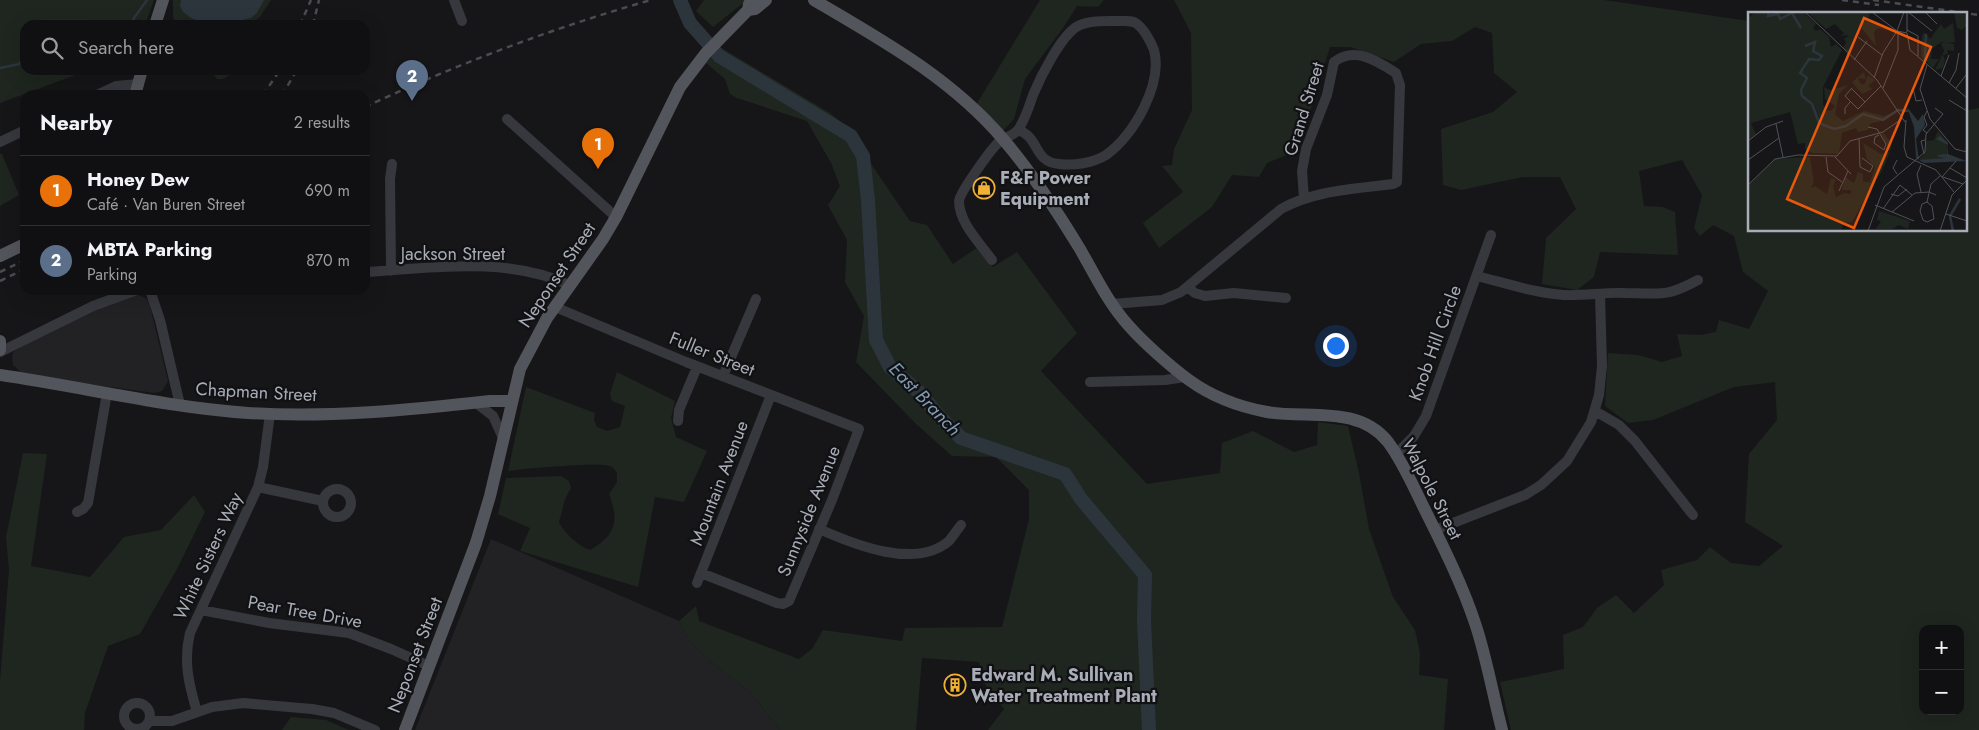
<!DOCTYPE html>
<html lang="en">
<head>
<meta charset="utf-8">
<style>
  body { margin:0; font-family:Jost,sans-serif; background:#1e1e20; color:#f1f3f6 }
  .controls { position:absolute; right:15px; bottom:15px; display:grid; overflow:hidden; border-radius:10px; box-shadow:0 5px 20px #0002 }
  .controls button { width:45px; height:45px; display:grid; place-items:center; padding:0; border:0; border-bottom:1px solid #303032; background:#101012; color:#f1f3f6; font:25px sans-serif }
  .you { position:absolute; left:1335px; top:345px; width:18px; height:18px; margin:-12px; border:4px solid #fff; border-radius:50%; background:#1a73e8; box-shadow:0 0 0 8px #1a73e833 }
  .badge { display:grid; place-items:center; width:32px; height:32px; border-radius:50%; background:#f2b134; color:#fff; font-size:16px; font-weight:700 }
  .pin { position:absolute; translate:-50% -41px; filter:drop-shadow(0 1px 2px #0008) }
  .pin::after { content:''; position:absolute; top:26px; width:18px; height:15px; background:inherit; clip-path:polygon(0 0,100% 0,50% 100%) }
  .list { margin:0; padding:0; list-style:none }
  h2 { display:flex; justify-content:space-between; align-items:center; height:65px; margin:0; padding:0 20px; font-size:21px }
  h2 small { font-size:16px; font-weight:400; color:#9c9d9f }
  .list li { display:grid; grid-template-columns:32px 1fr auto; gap:15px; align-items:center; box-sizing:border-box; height:70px; padding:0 20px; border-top:1px solid #303032 }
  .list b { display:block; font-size:19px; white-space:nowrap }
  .list p { margin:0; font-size:16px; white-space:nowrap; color:#9c9d9f }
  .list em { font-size:16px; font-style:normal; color:#9c9d9f }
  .icon { flex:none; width:28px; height:28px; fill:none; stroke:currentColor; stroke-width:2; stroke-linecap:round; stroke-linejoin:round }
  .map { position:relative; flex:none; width:1979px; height:730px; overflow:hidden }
  .search { position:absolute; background:#101012; box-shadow:0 5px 20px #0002; left:20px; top:20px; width:350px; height:55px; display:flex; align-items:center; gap:12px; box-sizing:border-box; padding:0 18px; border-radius:15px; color:#9c9d9f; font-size:19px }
  .panel { position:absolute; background:#101012; box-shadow:0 5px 20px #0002; left:20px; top:90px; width:350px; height:205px; border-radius:15px }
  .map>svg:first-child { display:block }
  .built { fill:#222225 }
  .green { fill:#1e261f; fill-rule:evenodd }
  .water { fill:#2c353c }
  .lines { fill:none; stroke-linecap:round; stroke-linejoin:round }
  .stream { stroke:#2c353c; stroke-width:2.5 }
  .river { stroke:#2c353c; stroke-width:14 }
  .minor { stroke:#37383d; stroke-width:10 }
  .major { stroke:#53555c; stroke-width:12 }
  .rail { stroke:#4a4c52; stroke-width:2.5; stroke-dasharray:6 5; stroke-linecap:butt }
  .labels { text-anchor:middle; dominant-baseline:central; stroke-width:4.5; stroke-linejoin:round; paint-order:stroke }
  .street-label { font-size:18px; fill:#a8adb8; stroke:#111113 }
  .poi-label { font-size:18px; font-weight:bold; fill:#a8adb8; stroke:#111113; text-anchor:start }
  .water-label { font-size:19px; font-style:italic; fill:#7f9bb3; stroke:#111113 }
  .inset-river { fill:none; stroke:#2c353c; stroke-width:2.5 }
  .inset-road { fill:none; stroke:#505258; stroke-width:1 }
  .view { fill:#e8590c; fill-opacity:0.15; stroke:#e8590c; stroke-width:2.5 }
  .inset-edge { fill:none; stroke:#a8adb8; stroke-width:2.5 }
</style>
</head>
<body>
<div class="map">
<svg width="1979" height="730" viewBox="0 0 1979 730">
  <rect width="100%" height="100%" fill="#161618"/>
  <path class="built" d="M139 295 147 299 150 306 168 381 162 391 155 393 140 391 36 377 23 374 13 365 12 358 13 352 19 348 87 313 132 296Z
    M491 539 679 621 689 640 709 660 751 693 780 730H415Z"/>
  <path class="green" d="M0 0H154L145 25H25V70H89L0 103Z
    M173 0H271L260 17 248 25H176L173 17Z
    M704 0H747L713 27 696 11Z
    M1040 0H1104L1098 7 1077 6 1063 28 1025 79 1014 119 1002 132 976 105Z
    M1174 0H1604L1749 21V230H1965V107L1969 110 1979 108V730H1511L1500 682 1564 669 1563 635 1583 627 1597 608 1616 595 1634 613 1664 585 1661 570 1697 560 1710 547 1731 563 1759 566 1783 546 1745 522 1749 454 1777 420 1775 382 1734 387 1653 420 1628 423 1605 406 1608 353 1638 355 1662 362 1682 356 1677 334 1701 335 1716 332 1719 320 1749 329 1768 291 1743 272 1734 236 1713 225 1700 236 1694 228 1702 195 1682 160 1639 171 1644 206 1663 207 1675 212 1678 255 1600 252 1594 277 1577 290 1542 284 1546 238 1576 209 1560 177H1523L1461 190 1443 185 1441 129 1493 112 1517 92 1494 73 1492 33 1475 27 1452 41 1421 44 1394 62 1350 47H1330L1308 118 1294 152 1267 163 1259 177 1232 175 1212 207 1159 248 1143 223 1183 192 1162 166 1172 165 1174 149 1192 110 1191 33ZM1923 629H1960V711H1923Z
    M720 47 830 113 855 134 871 164 910 221 927 225 953 264 978 247 993 267 1017 252 1077 333 1041 371 1147 484 1220 473 1222 443 1253 431 1294 452 1317 445 1318 422 1348 426 1359 473 1369 529 1393 597 1415 630 1420 653 1419 675 1448 679 1444 730H988L1004 709 984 683 979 662 922 658 916 730H780L751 693 709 660 689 640 679 621 696 606 699 621 799 659 812 649 823 630 902 641 905 628 1002 627 1029 519V490L996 457 952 456 915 423 856 362 864 316 845 282 847 240 828 205 840 186 831 163 807 121 737 98 730 94 725 79 706 63Z
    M210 70H238L223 79H217Z
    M0 154H2L19 195 0 206Z
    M617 372 675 401 671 418 676 437 707 451 684 502 655 497 638 587 520 551 530 528 498 514 506 478 561 476 569 481 571 488 565 499 559 522C565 534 577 545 590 550 615 536 620 521 609 494L617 482V473C615 471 614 468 612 467 603 461 524 469 508 471L526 387 595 413 594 420 597 427 607 431 620 427 625 406 612 401 610 394Z
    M23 453 47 454 31 566 90 577 124 537 161 530 194 495 205 512 177 569 140 634 108 646 85 713 84 730H0V681L9 570 6 537Z
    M291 717 326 720 349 730H282Z"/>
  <path class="water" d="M181 0H264L257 13 251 18 221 25H211L191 18 183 12 180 6Z"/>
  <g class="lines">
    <path class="stream" d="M39 25 41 21H87L96 25
      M129 25 147 0
      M0 68 19 64 25 54"/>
    <path class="river" d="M680 0 690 23 719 56 851 136 863 156 868 200 876 340 890 367 920 393 937 414 961 438 1065 474 1081 499 1145 575 1144 620 1149 730"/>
    <path class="minor" d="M454 0 462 21
      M97 95 116 86 138 84
      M507 119 616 217
      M0 142 25 130
      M992 260C980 243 959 223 959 201 960 192 991 149 999 142 1005 137 1013 136 1018 130 1025 120 1029 107 1033 95 1040 78 1061 35 1078 26 1090 20 1106 21 1119 21 1125 21 1133 20 1137 24 1144 29 1151 42 1154 50 1163 83 1134 136 1106 155 1093 163 1074 166 1059 164 1033 162 1040 137 1018 130
      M391 271 390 179 392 164
      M365 272C432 268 507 256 569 285
      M1477 276C1505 283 1535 293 1564 295 1584 296 1604 292 1625 293 1660 293 1665 298 1698 280
      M1187 287 1195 293 1205 296 1234 293 1286 298
      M150 290 160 320 180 405
      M1112 304 1162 300 1181 292 1281 209C1315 190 1355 189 1393 184L1397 182 1400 85 1396 73C1377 61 1355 46 1334 62L1327 95 1306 149 1302 171 1304 198
      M555 307 686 362 859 429 832 500 789 601 783 604 777 603 701 573
      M0 352 93 306 137 290
      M723 376 756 299
      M1090 382 1165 380 1185 377
      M475 402 493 416 503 438
      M1595 411 1619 425 1635 441 1693 515
      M678 421 679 410 697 367
      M1396 454 1414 436 1426 416 1491 235
      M258 487 323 501
      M323 503a14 14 0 1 1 28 0a14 14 0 1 1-28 0Z
      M77 512 83 509 88 503 107 393
      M819 529C853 544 915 570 949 541 953 536 957 530 961 525
      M1435 530 1525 495 1541 485 1567 461 1591 422 1599 395 1602 366 1600 294
      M697 583 771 395
      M201 610 269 623 349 633 391 649 429 666
      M124 716a13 13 0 1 1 26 0a13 13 0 1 1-26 0Z
      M197 712C189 685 183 661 190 633L258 487 263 467 270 414
      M149 721H172L212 707 243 703 312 709 334 713 375 730"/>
    <path class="major" d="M814 0C882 40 951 78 1003 139 1032 173 1057 211 1080 249 1095 275 1108 303 1129 326 1143 342 1171 367 1189 380 1211 396 1240 407 1267 412 1308 419 1359 405 1388 442 1403 462 1413 486 1424 508 1443 546 1463 586 1476 626 1487 660 1493 695 1502 730
      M748 10 755 9 766 0
      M155 25 163 0
      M135 95 142 70
      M0 256 25 244
      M0 341V350
      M0 375C83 387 164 407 248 413 328 418 410 410 490 401H511
      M405 730 476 543 490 496 520 369 547 318 603 239 616 217 680 87 706 53 748 10 749 4 754 0"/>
    <path class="rail" d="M1842 0 1879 5
      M1873 0 1979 15
      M300 25 311 0
      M313 25 319 0
      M263 95 280 70
      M282 95 297 70
      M365 107C457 64 553 28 651 0
      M0 272 25 260
      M0 281 25 269"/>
  </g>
  <defs>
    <g id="shop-ring" transform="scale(1.125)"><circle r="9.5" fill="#111113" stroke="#f2b134" stroke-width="1.5"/><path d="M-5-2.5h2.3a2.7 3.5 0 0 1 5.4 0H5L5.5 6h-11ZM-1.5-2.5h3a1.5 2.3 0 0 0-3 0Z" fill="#f2b134"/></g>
    <g id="building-ring" transform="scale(1.125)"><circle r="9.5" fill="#111113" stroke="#f2b134" stroke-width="1.5"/><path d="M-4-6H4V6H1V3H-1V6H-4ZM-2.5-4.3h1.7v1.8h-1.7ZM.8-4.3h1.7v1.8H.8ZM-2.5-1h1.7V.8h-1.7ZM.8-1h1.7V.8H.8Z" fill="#f2b134"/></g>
  </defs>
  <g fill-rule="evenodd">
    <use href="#shop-ring" x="984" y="188"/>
    <use href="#building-ring" x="955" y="685"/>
  </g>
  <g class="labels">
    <g class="street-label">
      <text transform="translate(1304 109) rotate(-73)">Grand Street</text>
      <text x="453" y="254">Jackson Street</text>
      <text transform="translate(557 275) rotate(-56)">Neponset Street</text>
      <text transform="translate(1435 343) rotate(-70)">Knob Hill Circle</text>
      <text transform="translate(712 354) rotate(22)">Fuller Street</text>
      <text transform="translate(256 392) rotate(3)">Chapman Street</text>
      <text transform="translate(719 483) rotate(-69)">Mountain Avenue</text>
      <text transform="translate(1432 489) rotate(63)">Walpole Street</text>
      <text transform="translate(809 511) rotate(-68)">Sunnyside Avenue</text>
      <text transform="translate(208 556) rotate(-65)">White Sisters Way</text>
      <text transform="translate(305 612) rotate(10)">Pear Tree Drive</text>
      <text transform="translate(415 655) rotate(-69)">Neponset Street</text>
    </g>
    <g class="poi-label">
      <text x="1000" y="178">F&amp;F Power<tspan x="1000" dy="21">Equipment</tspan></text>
      <text x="971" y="675">Edward M. Sullivan<tspan x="971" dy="21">Water Treatment Plant</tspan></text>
    </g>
    <g class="water-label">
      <text transform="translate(925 399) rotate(46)">East Branch</text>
    </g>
  </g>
  <g transform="translate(1748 12)">
    <rect width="219" height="219" fill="#161618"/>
    <path d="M7 0H55L68 12 65 16 68 19 72 17 81 25 83 35 88 32 94 38 75 75V92L79 99 84 98 87 94 77 87 76 75 82 78 100 73 91 82 87 102 95 109 116 99 136 104 150 99 137 108 122 112 120 118 110 120 108 116 94 121 91 142 64 141 57 137V131L50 132 42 100 3 111 8 122 0 128V6ZM59 0H122L120 8 140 19 130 16 126 20 128 34 111 13 100 41 95 36 98 30 96 27 101 23 93 24 96 21 87 12 78 17ZM206 0H217L218 14 214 18 209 16ZM205 11 207 30 199 31 206 32V39L199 38 200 42 195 43 197 48 195 56 187 58 196 39 193 31H199L193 30 184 37 183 47H191L185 56 173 45 174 24 176 20 182 27 193 12 196 17ZM116 60 118 67 110 66 112 71 116 73 120 63 127 68 120 74 125 77 114 82 104 70ZM190 119 200 131 198 146 173 149 171 147 177 142 178 129 186 128ZM135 120 144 132 142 140 134 159 104 210 96 211 93 219H0V174L27 147 62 145 66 170 63 176 67 174 79 182 83 166 88 168 85 174 88 185 96 181 103 182V178H94L97 165 106 171 110 160 115 162V170H122L127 155 119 147 115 131 133 142 142 140 133 123ZM131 199 162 209 160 217 151 213 144 217H128L133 209 129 208Z" fill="#1e261f"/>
    <path d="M159 95 170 109 175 102 177 113 168 127 171 148 198 146 191 145 189 143 199 142 200 133 188 127 192 124 200 131V142L218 149 176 151 168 146 166 115Z" fill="#2c353c"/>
    <path class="inset-river" d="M21 0 20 4 30 2 32 7 44 1 53 16M57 34 67 30 65 39 74 44 71 48 61 47 52 61 59 66 53 78 54 84 64 92 71 111 86 117 98 114 115 102 135 108 150 98 161 99M177 48 178 22M205 219 202 204 212 187"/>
    <path class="inset-road" d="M57 0 129 68 157 110M124 0 149 19 156 0M160 0 184 19M177 0 189 12M159 1V20M159 18 170 24V44M110 25 134 43M100 42 111 20M106 48 119 29M179 53 172 77 182 107 207 137 219 140M193 64 201 43M126 66 135 41 149 19 159 21 162 38 219 86M201 71 208 58 211 41M103 76 117 90M135 76 150 38V21M165 76 168 89 174 88M208 76 218 63M103 77 97 84 110 97 133 74M201 88 219 99M97 102V96L103 89M158 108 156 135 159 145 188 158 206 180M28 112 35 145M120 115 129 117 138 132 136 138 126 131 127 125 131 123M179 121 175 118 179 113 176 105 179 99M111 126 112 155 122 160 125 154 114 146M0 129 18 115 35 109M176 142 173 129 177 128M78 145 80 160 94 170M87 145 103 162M0 148 31 126M149 148 145 156 149 162M173 153 169 162 173 180M202 156 219 166M194 165 208 149M195 165 215 172M0 173 27 147 50 143 89 144 102 129 135 120 155 106M91 179 100 159M143 182 150 184 159 177M179 190 184 194 186 207 179 210 175 208 172 199 174 192ZM179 190 183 172 193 163M127 193 166 209M135 197 152 173 164 183M144 200 167 181 181 180 188 183M198 202 219 209M120 219 136 175 177 140 178 122 195 102 187 96M192 219 204 183 219 168"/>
    <path class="view" d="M116 6 183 35 106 216 39 187Z"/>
    <rect width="219" height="219" class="inset-edge"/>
  </g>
</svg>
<div class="controls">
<button>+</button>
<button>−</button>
</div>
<div class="you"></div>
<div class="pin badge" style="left:598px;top:169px;background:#e8710a">1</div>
<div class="pin badge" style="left:412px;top:101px;background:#5c6f8a">2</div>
<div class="search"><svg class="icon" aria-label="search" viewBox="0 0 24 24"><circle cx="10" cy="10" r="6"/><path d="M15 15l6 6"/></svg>Search here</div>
<section class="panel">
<h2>Nearby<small>2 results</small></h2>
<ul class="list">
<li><span class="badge" style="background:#e8710a">1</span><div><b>Honey Dew</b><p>Café · Van Buren Street</p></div><em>690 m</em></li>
<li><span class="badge" style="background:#5c6f8a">2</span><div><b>MBTA Parking</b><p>Parking</p></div><em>870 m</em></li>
</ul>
</section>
</div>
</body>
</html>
